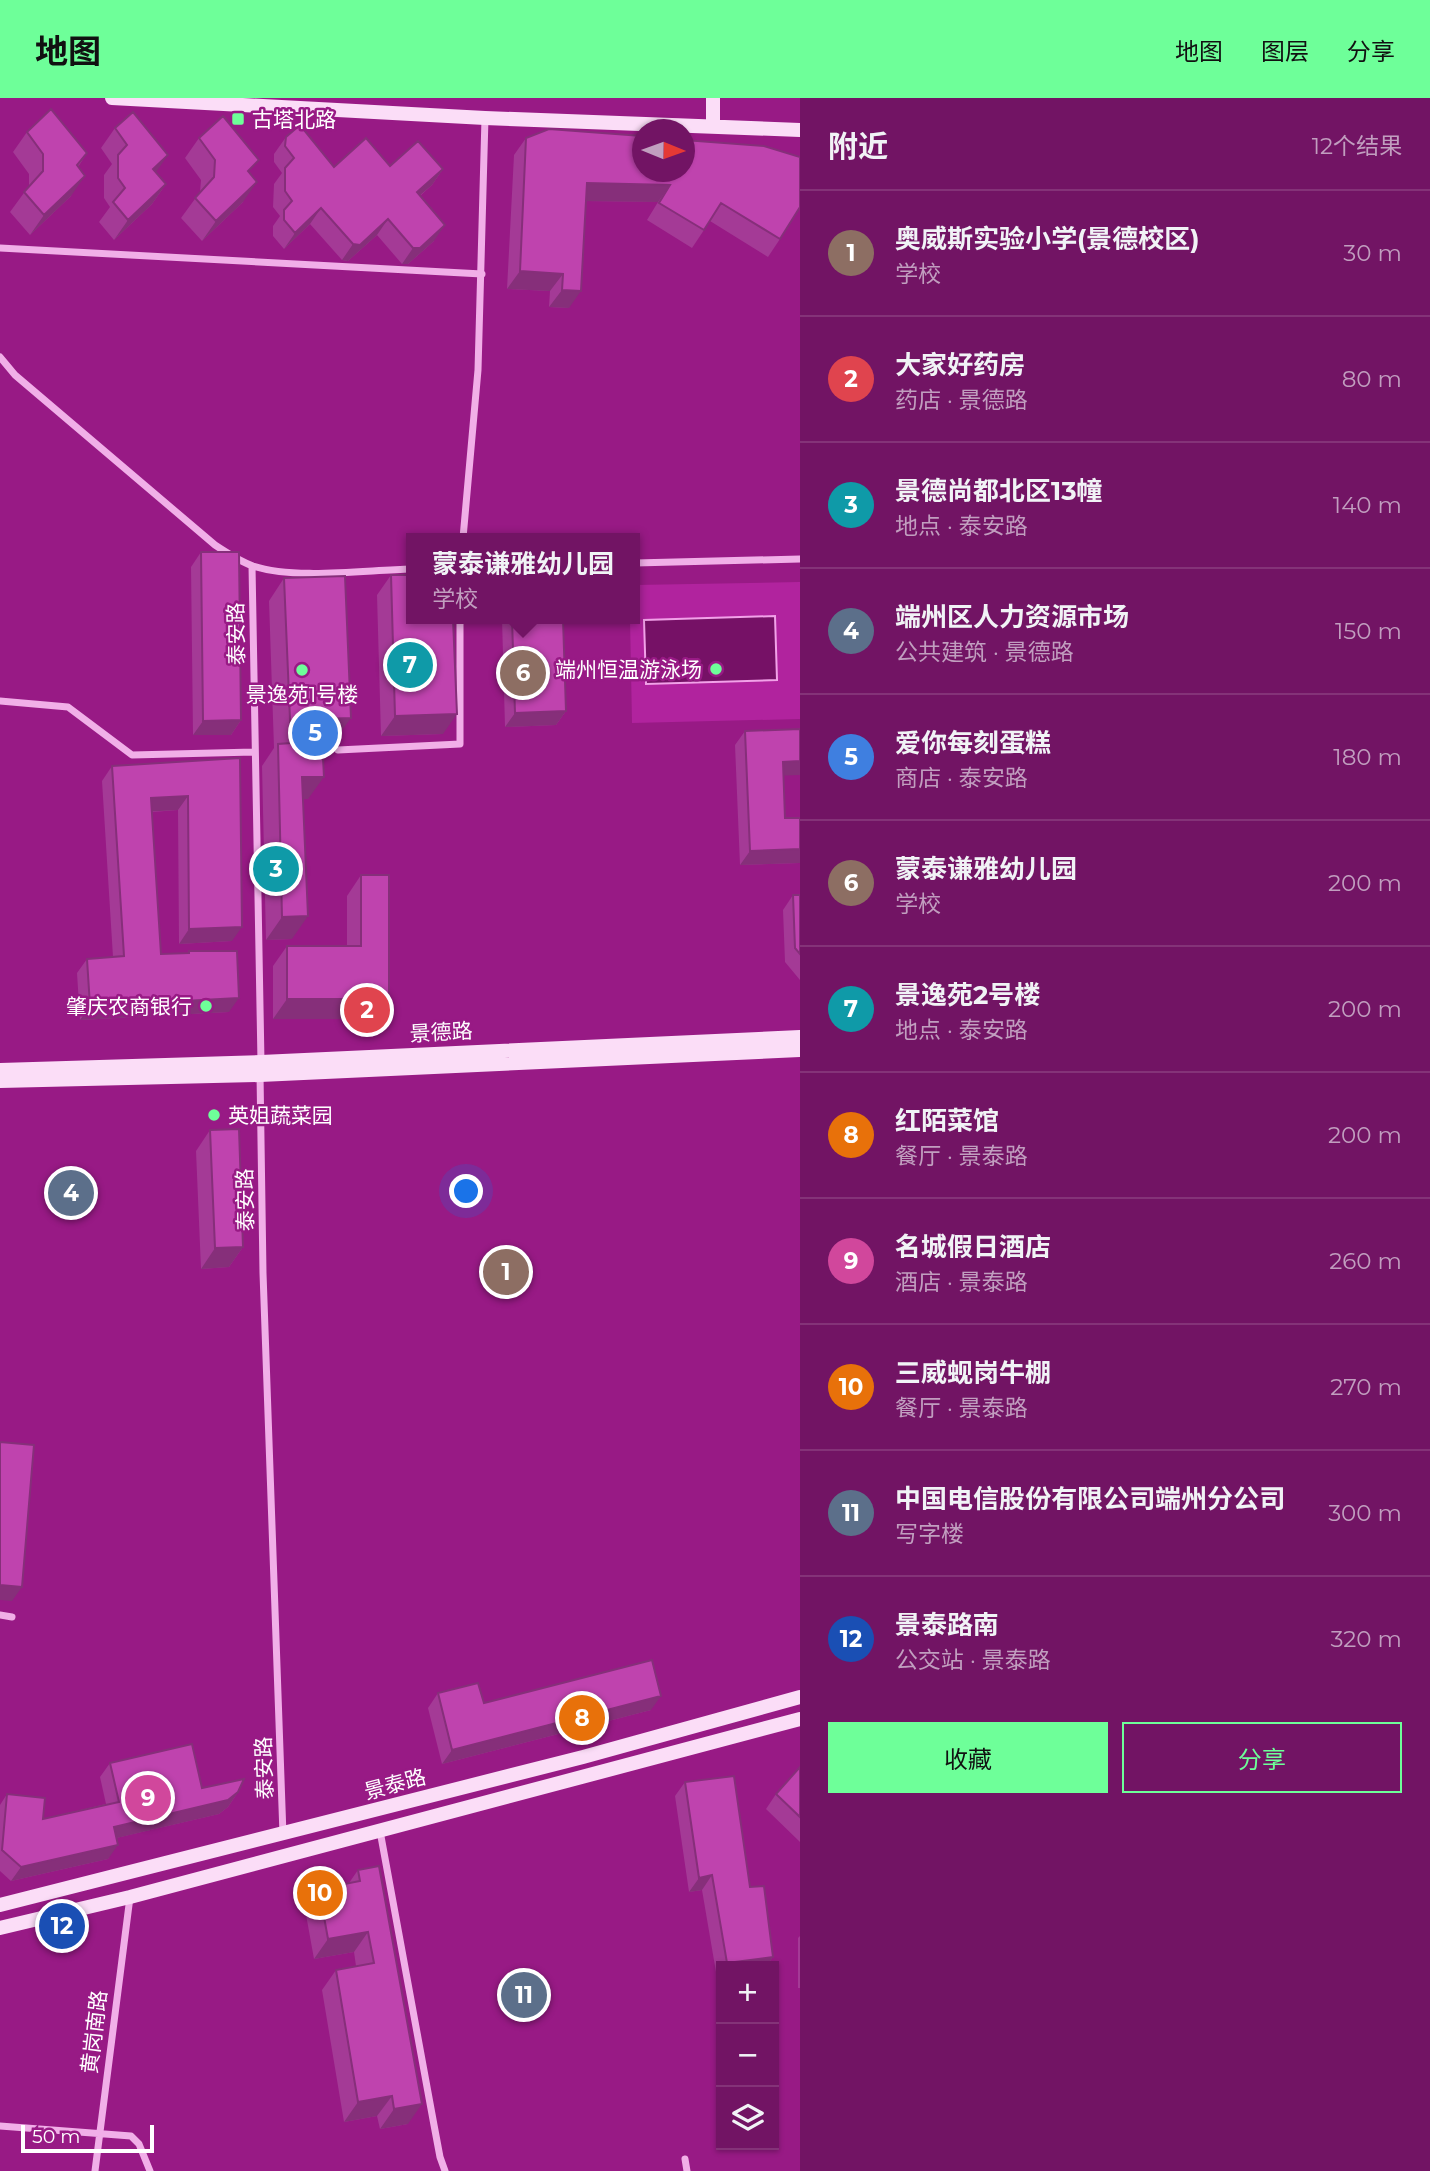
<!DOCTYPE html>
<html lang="zh">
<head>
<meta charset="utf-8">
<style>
  body { margin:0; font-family:Montserrat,"Noto Sans SC",sans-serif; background:#7a216d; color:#f1f3f6 }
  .controls { position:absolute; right:21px; bottom:21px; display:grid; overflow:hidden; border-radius:0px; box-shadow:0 2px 5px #0004 }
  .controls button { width:63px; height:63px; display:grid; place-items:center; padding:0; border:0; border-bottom:2px solid #843378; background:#721464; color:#f1f3f6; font:35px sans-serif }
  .compass { position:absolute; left:632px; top:21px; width:63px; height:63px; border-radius:50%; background:#721464; box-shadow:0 2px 5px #0004; rotate:91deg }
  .scale { position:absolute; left:21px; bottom:18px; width:133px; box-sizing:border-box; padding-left:7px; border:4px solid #fff; border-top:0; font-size:19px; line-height:24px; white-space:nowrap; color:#fff; -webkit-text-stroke:5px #981a85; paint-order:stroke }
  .you { position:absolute; left:467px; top:1094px; width:24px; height:24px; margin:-18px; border:5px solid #fff; border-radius:50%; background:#1a73e8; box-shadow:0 0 0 10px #1a73e833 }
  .badge { display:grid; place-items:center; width:46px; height:46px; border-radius:50%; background:#6eff99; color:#fff; font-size:23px; font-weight:700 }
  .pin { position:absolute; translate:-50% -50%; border:4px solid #fff; box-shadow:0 2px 7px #0006 }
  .popup { position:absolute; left:406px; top:435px; width:234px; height:91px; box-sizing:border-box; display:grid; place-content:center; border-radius:0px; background:#721464; filter:drop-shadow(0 2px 5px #0005); font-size:23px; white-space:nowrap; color:#c19ebf }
  .popup b { font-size:26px; color:#f1f3f6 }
  .popup::after { content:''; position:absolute; left:50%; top:100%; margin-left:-14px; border:14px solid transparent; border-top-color:#721464 }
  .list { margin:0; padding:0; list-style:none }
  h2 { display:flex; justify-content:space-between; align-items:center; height:91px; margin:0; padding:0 28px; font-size:30px }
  h2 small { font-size:23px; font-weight:400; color:#c19ebf }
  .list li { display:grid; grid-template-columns:46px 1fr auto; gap:21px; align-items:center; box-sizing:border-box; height:126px; padding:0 28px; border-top:2px solid #843378 }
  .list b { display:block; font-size:26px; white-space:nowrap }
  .list p { margin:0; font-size:23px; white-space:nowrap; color:#c19ebf }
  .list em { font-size:23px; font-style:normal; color:#c19ebf }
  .actions { display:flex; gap:14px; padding:21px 28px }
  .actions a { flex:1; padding:16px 0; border:2px solid #6eff99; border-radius:0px; text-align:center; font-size:24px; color:#6eff99 }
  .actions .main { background:#6eff99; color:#111 }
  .icon { flex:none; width:38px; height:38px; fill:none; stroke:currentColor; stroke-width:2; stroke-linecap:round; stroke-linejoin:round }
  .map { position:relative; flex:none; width:800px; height:2073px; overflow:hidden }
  header { display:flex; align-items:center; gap:42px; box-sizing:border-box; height:98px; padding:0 35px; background:#6eff99; color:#111 }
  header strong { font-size:33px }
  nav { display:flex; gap:38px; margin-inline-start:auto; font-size:24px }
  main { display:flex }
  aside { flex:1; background:#721464 }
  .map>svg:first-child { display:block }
  .green { fill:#b1239e }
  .water { fill:#761166; stroke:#f2a2e9; stroke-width:2 }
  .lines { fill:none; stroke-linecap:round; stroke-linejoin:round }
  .street { stroke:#f1afe8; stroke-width:7 }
  .secondary { stroke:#fbddf7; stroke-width:14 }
  .wall { fill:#a43a96 }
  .shaded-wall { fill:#862f7a }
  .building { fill:#bf43ae; stroke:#862f7a; stroke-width:2 }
  .poi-dot { fill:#6eff99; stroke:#981a85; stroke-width:2.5 }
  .labels { text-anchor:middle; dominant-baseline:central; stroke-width:5; stroke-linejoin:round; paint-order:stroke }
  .poi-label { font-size:21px; fill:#fff; stroke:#981a85; text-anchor:start }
  .street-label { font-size:21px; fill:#fff; stroke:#981a85 }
</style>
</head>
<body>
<header>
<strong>地图</strong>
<nav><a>地图</a><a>图层</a><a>分享</a></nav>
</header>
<main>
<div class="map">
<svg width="800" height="2073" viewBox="0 0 800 2073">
  <rect width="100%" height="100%" fill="#981a85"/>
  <path class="green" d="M800 484V621L632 625 630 521H635V487Z"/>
  <path class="water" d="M775 518 777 582 646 586 644 522Z"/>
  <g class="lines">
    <path class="street" d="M0 150 482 176
      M0 259 15 277 215 447C227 455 239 463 253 468 296 482 365 472 411 471
      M463 440 478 272 485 20
      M635 465 800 461
      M252 468 261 964
      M0 603 68 609 132 657 254 654
      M338 652 460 646V521
      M260 976 263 1175 283 1737
      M0 1517 12 1519
      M380 1733 434 2027 440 2059 445 2073
      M0 2028 131 2038 139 2046 150 2073
      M685 2061 687 2073
      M95 2073 130 1799"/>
    <path class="secondary" d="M112 0 485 20 800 32
      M713 0V27
      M0 972 261 964 800 939
      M0 983 260 977 800 952
      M0 1807 583 1659 800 1599
      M0 1830 130 1799 800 1621"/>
  </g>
  <path class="wall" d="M115 30 166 86 152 106 114 142 99 124 110 109 104 100V77L112 66 101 50Z
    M27 34 87 55 78 69 71 98 30 137 10 114 29 88V76L13 54Z
    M286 39 334 69 390 68 443 71 432 87 420 98 434 143 408 166H402L377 137 348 163 342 162 310 126 284 151 273 138V128L280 118 273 109 274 86 282 75 274 64V56Z
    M199 40 249 75 243 104 202 143 181 120 200 94 201 82 185 60Z
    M526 40 684 74 780 141 768 159 710 123 692 150 647 122 658 104 586 103 569 210 549 209 550 193 507 191 514 57Z
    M201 454 241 622 231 637H193L191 469Z
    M391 477 443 636 381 638 377 497Z
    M284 480 335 642 322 643 308 701H303L292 841 266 842 262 668 274 650 269 503Z
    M502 521H563L566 613 556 627 505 629Z
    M800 631V677H783L785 720H800V765L740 767 735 647 745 633Z
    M240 660 232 843 179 846 178 712 152 714 161 856 188 855 189 853 229 914 80 922 77 875 87 861 113 859 102 683 112 668Z
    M361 777 389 901 375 921H273V868L287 848H347V798Z
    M793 797H800V882L785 864 783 812Z
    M210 1032 243 1149 229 1169 201 1171 196 1053Z
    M438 1595 484 1605 651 1612 442 1666 428 1610Z
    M110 1665 202 1690 238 1694 228 1709 219 1716 116 1740 108 1761 11 1783 0 1773V1707L7 1696 43 1721 106 1706 100 1679Z
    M800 1669V1744L766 1711 776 1696Z
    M685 1684 750 1789 773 1859 766 1868H721V1879L717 1880 702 1792 689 1794 675 1698Z
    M358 1772 408 2026 380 2031 377 2018 344 2024 322 1892 336 1872 356 1868 354 1854 314 1861 305 1811 319 1791 349 1785Z
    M800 1838V1890H798V1840Z"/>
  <path class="shaded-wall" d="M168 57 154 77 153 71Z
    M443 71 432 87 405 110 417 94Z
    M85 78 71 98 30 137 44 117Z
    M257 84 243 104 202 143 216 123Z
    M587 85 670 87 658 104 575 103Z
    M166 86 152 106 114 142 128 122Z
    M321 110 310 126 284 151 295 135Z
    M388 121 377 137 348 163 342 162 353 146Z
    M445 127 434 143 408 166H402L413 150Z
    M520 173 563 176 550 193 507 191Z
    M562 192 581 193 569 210 549 209Z
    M566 613 556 627 505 629 515 615Z
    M457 616 443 636 381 638 395 618Z
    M351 620 335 642 305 643 321 621Z
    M241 622 231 637H193L203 623Z
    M800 663V677L773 678 783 664Z
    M302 679H324L308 701 286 702Z
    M188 698 178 712 141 714 151 700Z
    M800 751V765L740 767 750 753Z
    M308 818 292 841 266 842 282 819Z
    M242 829 232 843 179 846 189 831Z
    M239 900 229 914 80 922 90 908Z
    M287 901H389L375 921H273Z
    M243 1149 229 1169 201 1171 215 1150Z
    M0 1487 22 1489 12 1503 0 1502Z
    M661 1598 651 1612 442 1666 452 1652Z
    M238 1694 228 1709 219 1716 104 1743 114 1729Z
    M118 1747 108 1761 11 1783 21 1769Z
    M712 1777 702 1792 689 1794 699 1780Z
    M368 1834 354 1854 314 1861 328 1841Z
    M773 1859 766 1868H725L727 1865Z
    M392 1998 377 2018 344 2024 358 2004Z
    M422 2006 408 2026 380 2031 394 2011Z"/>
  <path class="building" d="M51 11 87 55 77 67 85 78 44 117 24 94 43 73V56L27 34Z
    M133 14 168 57 153 71 166 86 128 122 113 104 125 90 118 80V57L127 47 115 30Z
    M223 18 259 62 248 73 257 84 216 123 195 100 214 79 215 62 199 40Z
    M300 27 334 69 366 40 390 68 418 43 443 71 417 94 445 127 420 150H413L388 121 360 147 353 146 321 110 295 135 284 122V112L292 103 285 93V70L294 60 285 48 286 39Z
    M549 31 642 38V74H684V42L764 48 800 59V109L780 141 721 105 704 132 659 105 670 87 587 85 581 193 562 192 563 176 520 173 526 40Z
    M201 454H239L241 622 203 623Z
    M391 477H411V521H453L457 616 395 618Z
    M345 478 351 620 321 621 324 679H302L308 818 282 819 278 646 291 645 284 480Z
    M512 521H563L566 613 515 615Z
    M800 631V663L783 664 785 720H800V751L750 753 745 633Z
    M240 660 242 829 189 831 188 698 151 700 161 856 189 855V853H237L239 900 90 908 87 861 124 858 112 668Z
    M361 777H389V901H287V848H361Z
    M793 797H800V856L795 850Z
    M239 1031 243 1149 215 1150 210 1032Z
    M0 1344 34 1347 22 1489 0 1487Z
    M652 1562 661 1598 452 1652 438 1595 478 1585 484 1605Z
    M192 1646 202 1690 244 1681 238 1694 228 1702 114 1729 118 1747 21 1769 2 1752 7 1696 45 1700 43 1721 119 1704 110 1665Z
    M800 1669V1719L776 1696Z
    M734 1678 750 1789 764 1788 773 1859 727 1865 712 1777 699 1780 685 1684Z
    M379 1768 422 2006 394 2011 392 1998 358 2004 336 1872 374 1865 368 1834 328 1841 319 1791 360 1783 358 1772Z"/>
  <g class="poi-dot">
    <rect x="231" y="14" width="14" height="14" rx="3.5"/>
    <circle cx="716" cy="571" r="7"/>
    <circle cx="302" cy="572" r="7"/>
    <circle cx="206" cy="908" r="7"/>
    <circle cx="214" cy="1017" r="7"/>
  </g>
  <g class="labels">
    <g class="poi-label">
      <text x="252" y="21">古塔北路</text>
      <text x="702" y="571" text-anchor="end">端州恒温游泳场</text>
      <text x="302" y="596" text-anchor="middle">景逸苑1号楼</text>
      <text x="192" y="908" text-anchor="end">肇庆农商银行</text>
      <text x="228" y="1017">英姐蔬菜园</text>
    </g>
    <g class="street-label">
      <text transform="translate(236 536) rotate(-91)">泰安路</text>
      <text transform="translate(441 934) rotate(-3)">景德路</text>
      <text transform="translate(245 1102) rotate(-91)">泰安路</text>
      <text transform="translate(264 1670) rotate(-92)">泰安路</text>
      <text transform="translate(395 1686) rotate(-15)">景泰路</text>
      <text transform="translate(94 1934) rotate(-83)">黄岗南路</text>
    </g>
  </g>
</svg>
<div class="controls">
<button>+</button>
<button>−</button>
<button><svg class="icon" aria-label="layers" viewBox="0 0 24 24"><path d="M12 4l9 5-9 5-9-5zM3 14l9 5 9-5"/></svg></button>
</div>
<svg class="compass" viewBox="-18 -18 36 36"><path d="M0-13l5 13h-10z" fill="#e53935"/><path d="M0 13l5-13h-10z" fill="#c19ebf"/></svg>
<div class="scale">50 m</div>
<div class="you"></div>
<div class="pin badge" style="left:506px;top:1174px;background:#8d6e63">1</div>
<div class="pin badge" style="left:367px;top:912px;background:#e0444e">2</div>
<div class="pin badge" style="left:276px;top:771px;background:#0f9aa8">3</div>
<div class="pin badge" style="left:71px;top:1095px;background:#5c6f8a">4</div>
<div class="pin badge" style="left:315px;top:635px;background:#3f7fe0">5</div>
<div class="pin badge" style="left:523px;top:575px;background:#8d6e63">6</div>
<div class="popup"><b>蒙泰谦雅幼儿园</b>学校</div>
<div class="pin badge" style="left:410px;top:567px;background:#0f9aa8">7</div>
<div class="pin badge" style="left:582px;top:1620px;background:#e8710a">8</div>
<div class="pin badge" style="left:148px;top:1700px;background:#d1479c">9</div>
<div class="pin badge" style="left:320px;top:1795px;background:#e8710a">10</div>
<div class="pin badge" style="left:524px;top:1897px;background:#5c6f8a">11</div>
<div class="pin badge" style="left:62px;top:1828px;background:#1a4fb4">12</div>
</div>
<aside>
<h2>附近<small>12个结果</small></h2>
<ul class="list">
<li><span class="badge" style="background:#8d6e63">1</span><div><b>奥威斯实验小学(景德校区)</b><p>学校</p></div><em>30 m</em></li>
<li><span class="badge" style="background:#e0444e">2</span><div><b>大家好药房</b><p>药店 · 景德路</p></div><em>80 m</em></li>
<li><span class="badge" style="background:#0f9aa8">3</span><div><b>景德尚都北区13幢</b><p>地点 · 泰安路</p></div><em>140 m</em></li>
<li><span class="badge" style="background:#5c6f8a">4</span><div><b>端州区人力资源市场</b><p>公共建筑 · 景德路</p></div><em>150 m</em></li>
<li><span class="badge" style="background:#3f7fe0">5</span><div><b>爱你每刻蛋糕</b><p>商店 · 泰安路</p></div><em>180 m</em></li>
<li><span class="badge" style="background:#8d6e63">6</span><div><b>蒙泰谦雅幼儿园</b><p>学校</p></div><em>200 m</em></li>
<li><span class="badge" style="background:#0f9aa8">7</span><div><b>景逸苑2号楼</b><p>地点 · 泰安路</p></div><em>200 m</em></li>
<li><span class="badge" style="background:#e8710a">8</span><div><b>红陌菜馆</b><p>餐厅 · 景泰路</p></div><em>200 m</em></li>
<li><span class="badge" style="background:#d1479c">9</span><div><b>名城假日酒店</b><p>酒店 · 景泰路</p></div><em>260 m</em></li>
<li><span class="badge" style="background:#e8710a">10</span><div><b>三威蚬岗牛棚</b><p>餐厅 · 景泰路</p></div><em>270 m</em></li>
<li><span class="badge" style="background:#5c6f8a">11</span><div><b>中国电信股份有限公司端州分公司</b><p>写字楼</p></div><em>300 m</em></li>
<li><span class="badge" style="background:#1a4fb4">12</span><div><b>景泰路南</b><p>公交站 · 景泰路</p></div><em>320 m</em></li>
</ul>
<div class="actions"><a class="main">收藏</a><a>分享</a></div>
</aside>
</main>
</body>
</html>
